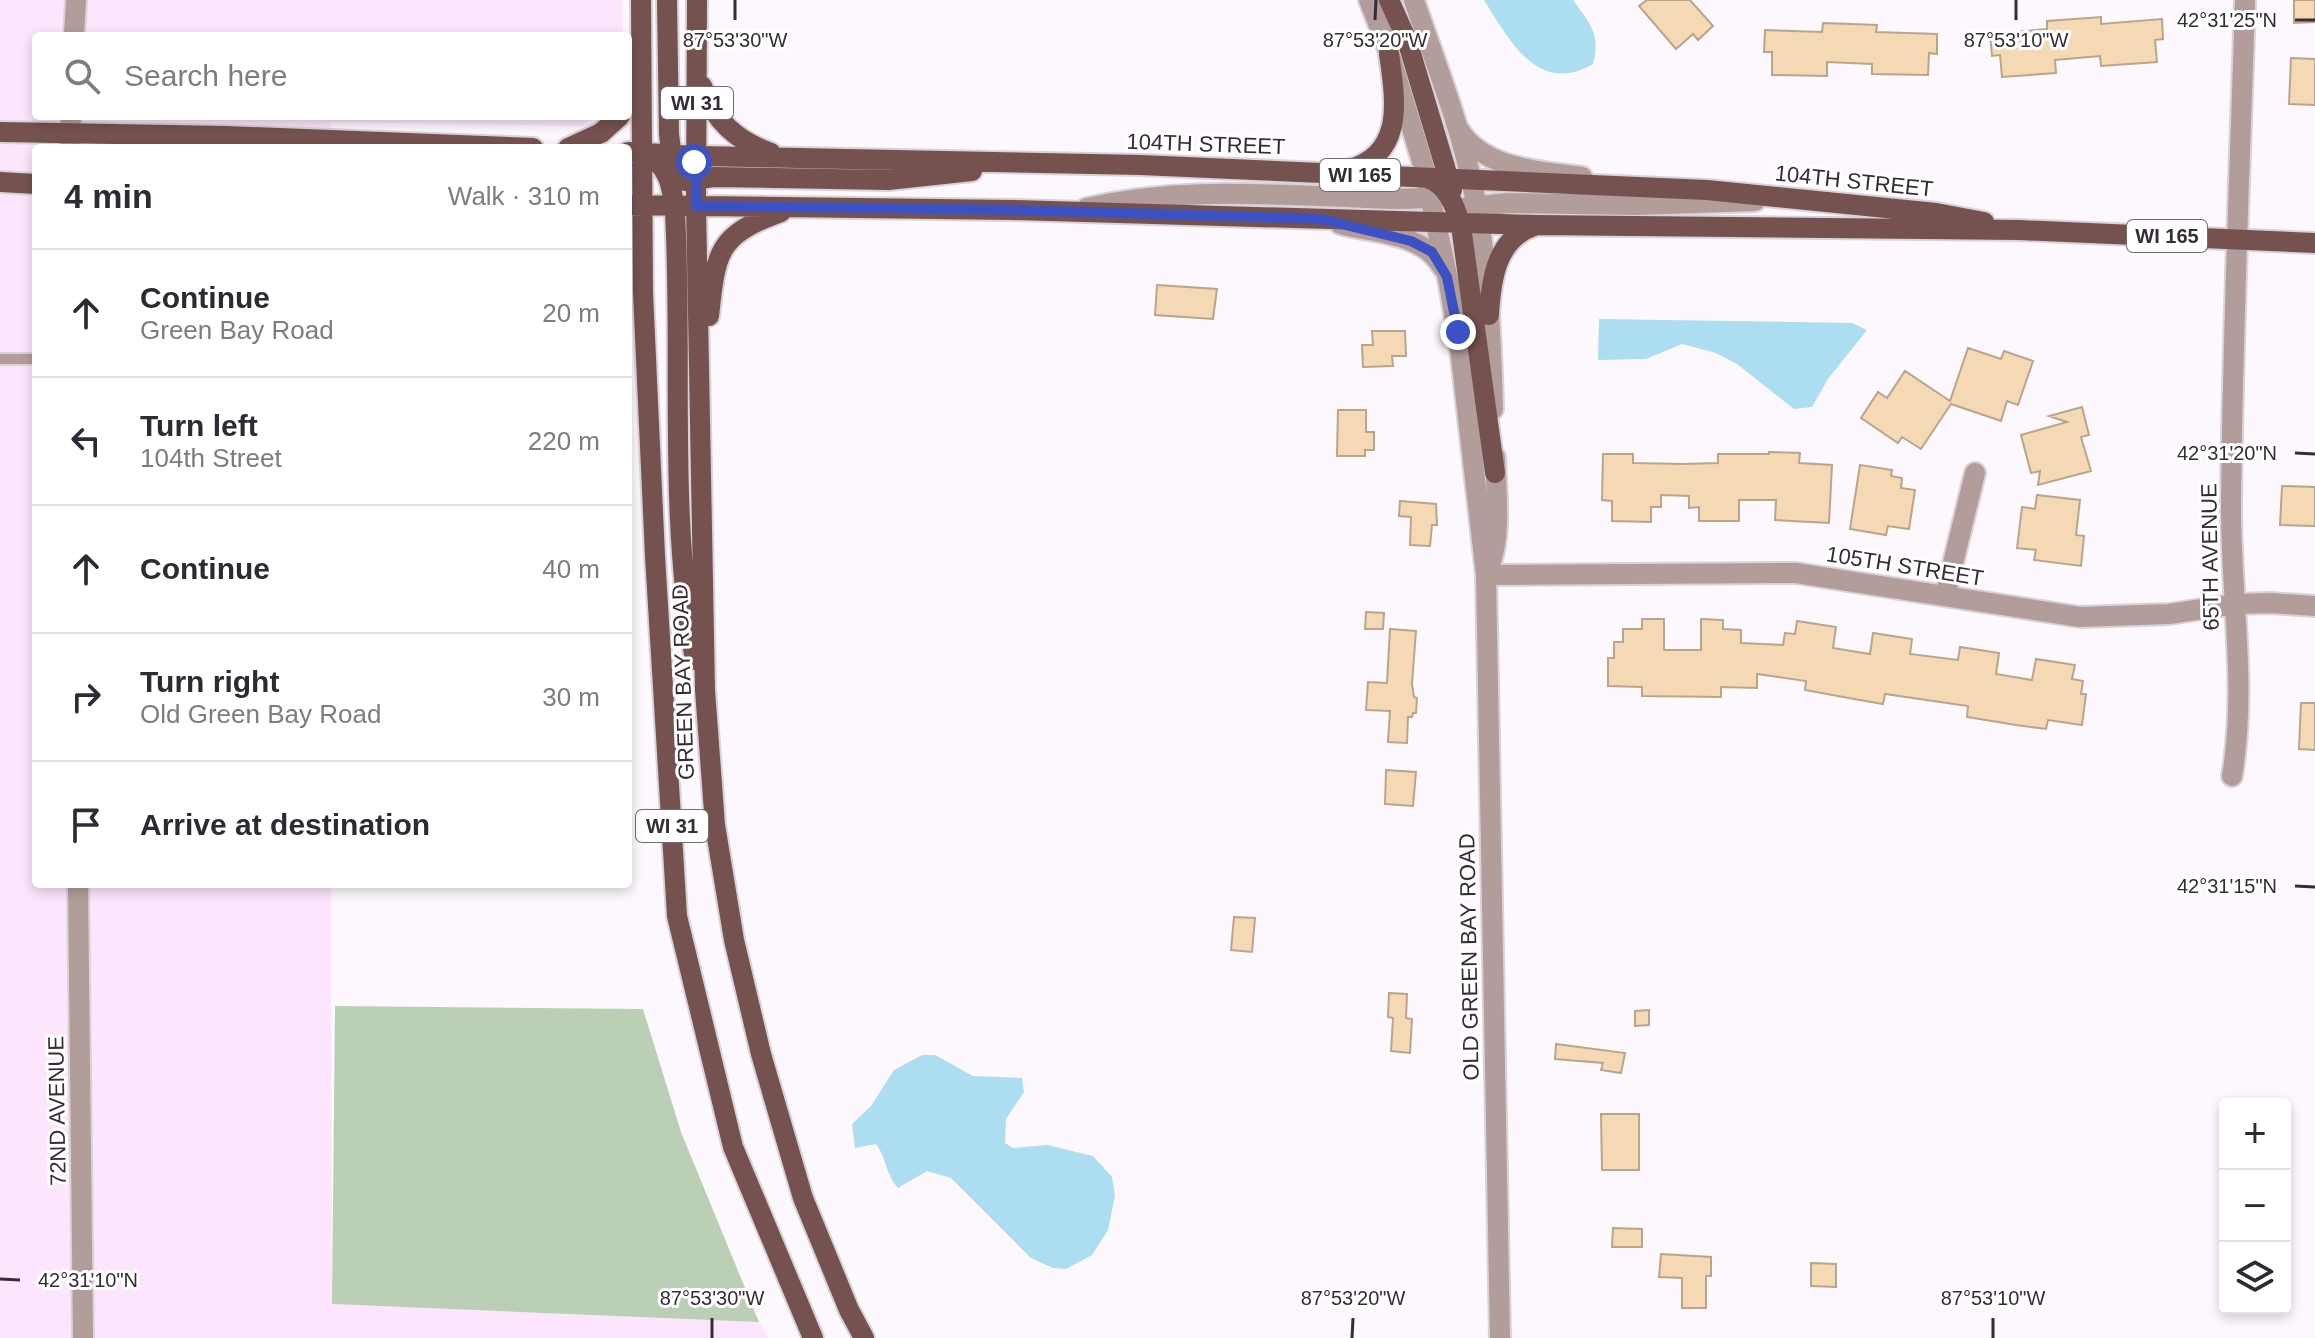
<!DOCTYPE html>
<html lang="en">
<head>
<meta charset="utf-8">
<style>
  body { margin:0; font-family:Helvetica,sans-serif; background:#f7f7f7; color:#2b2b33 }
  .controls { position:absolute; right:24px; bottom:24px; display:grid; overflow:hidden; border-radius:8px; box-shadow:0 4px 12px #0003 }
  .controls button { width:72px; height:72px; display:grid; place-items:center; padding:0; border:0; border-bottom:2px solid #e1e1e2; background:#fff; color:#2b2b33; font:40px sans-serif }
  .stop { position:absolute; width:24px; height:24px; margin:-18px; border:6px solid #3c51c4; border-radius:50%; background:#fff }
  .stop.end { background:#3c51c4; border-color:#fff; box-shadow:0 2px 8px #0008 }
  .list { margin:0; padding:0; list-style:none }
  h2 { display:flex; justify-content:space-between; align-items:center; height:104px; margin:0; padding:0 32px; font-size:34px }
  h2 small { font-size:26px; font-weight:400; color:#7c7c81 }
  .list li { display:grid; grid-template-columns:52px 1fr auto; gap:24px; align-items:center; box-sizing:border-box; height:128px; padding:0 32px; border-top:2px solid #e1e1e2 }
  .list b { display:block; font-size:30px; white-space:nowrap }
  .list p { margin:0; font-size:26px; white-space:nowrap; color:#7c7c81 }
  .list em { font-size:26px; font-style:normal; color:#7c7c81 }
  .icon { flex:none; width:44px; height:44px; fill:none; stroke:currentColor; stroke-width:2; stroke-linecap:round; stroke-linejoin:round }
  .map { position:relative; flex:none; width:2315px; height:1338px; overflow:hidden }
  .search { position:absolute; background:#fff; box-shadow:0 4px 12px #0003; left:32px; top:32px; width:600px; height:88px; display:flex; align-items:center; gap:20px; box-sizing:border-box; padding:0 28px; border-radius:8px; color:#7c7c81; font-size:30px }
  .panel { position:absolute; background:#fff; box-shadow:0 4px 12px #0003; left:32px; top:144px; width:600px; height:744px; border-radius:8px }
  .map>svg:first-child { display:block }
  .built { fill:#fde5fd }
  .green { fill:#bbcfb6 }
  .water { fill:#adddf1 }
  .building { fill:#f5d9b5; stroke:#b9a58c; stroke-width:2 }
  .lines { fill:none; stroke-linecap:round; stroke-linejoin:round }
  .service-casing { stroke:#d9d3d9; stroke-width:14 }
  .minor-casing { stroke:#d9d3d9; stroke-width:24 }
  .tertiary-casing { stroke:#d9d3d9; stroke-width:24 }
  .primary-casing { stroke:#d9d3d9; stroke-width:24 }
  .service { stroke:#b29d9b; stroke-width:10 }
  .minor { stroke:#b29d9b; stroke-width:20 }
  .tertiary { stroke:#b29d9b; stroke-width:20 }
  .primary { stroke:#75524f; stroke-width:20 }
  .route { stroke:#3c51c4; stroke-width:10 }
  .ticks { fill:none; stroke:#352c35; stroke-width:3 }
  .labels { text-anchor:middle; dominant-baseline:central; stroke-width:6; stroke-linejoin:round; paint-order:stroke }
  .shield { fill:#fff; stroke:#726b72; stroke-width:2 }
  .shield-label { font-size:20px; font-weight:bold; fill:#352c35 }
  .street-label { font-size:22px; fill:#352c35; stroke:#fff }
  .ticks-label { font-size:20px; text-anchor:middle; fill:#352c35; stroke:#fff; stroke-width:6; stroke-linejoin:round; paint-order:stroke }
</style>
</head>
<body>
<div class="map">
<svg width="2315" height="1338" viewBox="0 0 2315 1338">
  <rect width="100%" height="100%" fill="#fdf8fd"/>
  <path class="built" d="M0 0H622L623 36H36V116H594L582 126 331 122 330 148H36V884H331L332 1304 759 1322 768 1338H0Z"/>
  <path class="green" d="M335 1006 643 1009 681 1132 759 1322 332 1304Z"/>
  <path class="water" d="M1484 0H1573C1590 24 1601 33 1593 64 1538 96 1509 40 1484 0Z
    M1599 319 1852 323 1867 330 1828 379 1812 407 1794 409 1737 364 1716 353 1682 344 1646 359 1598 360Z
    M922 1055H935L973 1076 1022 1078 1024 1092 1006 1119 1005 1143 1013 1148 1047 1145 1093 1156 1112 1177 1115 1196 1108 1230 1092 1255 1066 1269 1053 1268 1031 1258 951 1178 927 1171 898 1188C885 1173 887 1159 876 1144L855 1148 852 1124 871 1106 894 1070Z"/>
  <path class="building" d="M1647 0H1690L1713 26 1698 40 1693 34 1676 49 1639 6Z
    M2294 0H2315V22L2294 23Z
    M2101 17V24L2162 19 2163 39 2155 40 2157 62 2101 66 2100 56 2055 60 2056 73 2002 77 2000 55 1992 56 1990 34 2047 29V21Z
    M1823 23 1877 25 1876 32 1937 34V54L1929 53 1928 75 1872 74V64L1827 62V76L1772 75V52H1764L1765 30 1822 32Z
    M2291 58 2315 59V105L2289 104Z
    M1157 285 1217 289 1213 319 1155 315Z
    M1372 331H1405L1406 356H1392L1393 366 1363 367 1362 345H1373Z
    M1968 348 2001 359 2004 351 2033 361 2018 405 2007 401 2001 421 1951 404 1921 449 1902 437 1898 443 1861 418 1878 392 1887 398 1905 371 1950 401Z
    M2082 407 2089 435 2081 437 2091 471 2038 485 2040 471 2031 473 2021 435 2067 422 2049 416Z
    M1338 410H1366V432H1374V450H1365V456H1337Z
    M1769 452 1800 453 1799 463 1832 465 1829 523 1775 520 1776 500H1739V521H1699V507L1689 508V496L1661 495V507H1651V522L1612 521V501L1602 500 1603 454H1633V463L1684 464 1718 463V454H1769Z
    M1860 465 1892 470 1891 476 1902 478 1901 488 1915 490 1909 529 1888 526 1886 535 1850 529Z
    M2282 486 2315 487V526L2280 525Z
    M2037 495 2080 500 2076 535 2084 536 2081 566 2034 560 2036 550 2017 548 2022 507 2035 509Z
    M1400 501 1436 504 1437 525H1432L1430 546 1410 545 1411 517 1399 516Z
    M1366 612 1384 613 1383 629H1365Z
    M1642 619H1664V650H1701V619L1723 620V629L1741 630V643L1783 645 1785 633 1795 634 1797 621 1836 627 1833 648 1870 654 1873 633 1912 639 1910 654 1958 660 1960 647 1999 653 1996 674 2032 680 2036 659 2075 665 2072 679 2083 681 2081 694H2086L2082 725 2048 720 2046 729 2016 725 1967 717 1968 706 1885 694 1883 704 1854 699 1805 690 1806 681 1757 674V688L1721 687V697L1642 696V687L1608 686V658H1614V642H1623V629H1642Z
    M1390 629 1416 631 1412 684 1414 697 1417 698 1416 713H1413L1412 717H1408L1407 743 1388 742 1390 711 1366 710 1368 682 1387 683Z
    M2301 703H2315V750L2299 749Z
    M1386 770 1416 772 1413 806 1385 804Z
    M1234 917 1255 918 1252 952 1231 950Z
    M1389 993 1407 994 1406 1018 1412 1019 1410 1053 1391 1051 1393 1018 1388 1017Z
    M1649 1010V1025L1635 1026V1011Z
    M1556 1044 1625 1053 1621 1073 1601 1070 1603 1063 1555 1059Z
    M1601 1114H1639V1170H1602Z
    M1613 1228 1642 1229V1247H1612Z
    M1661 1254 1711 1257V1276H1706V1308H1682V1278L1659 1277Z
    M1811 1263 1836 1264V1287L1811 1286Z"/>
  <g class="lines">
    <g class="service-casing">
      <path id="service" d="M0 359H36"/>
    </g>
    <g class="minor-casing">
      <path id="minor" d="M74 36 76 0
        M70 148 71 116
        M1486 575 1796 573 2080 617 2169 614 2236 604 2271 603 2315 606
        M1945 596 1975 473
        M2232 776C2247 688 2231 598 2231 510 2232 340 2240 170 2245 0
        M78 884 83 1338"/>
    </g>
    <g class="tertiary-casing">
      <path id="tertiary" d="M1369 0 1388 49 1424 168 1449 284 1460 348 1486 575 1500 1338
        M1414 0C1435 62 1460 124 1473 188 1488 260 1491 335 1493 409
        M1459 130C1485 170 1540 171 1582 177
        M1087 208C1166 190 1238 193 1318 196 1359 197 1401 202 1441 196
        M1464 208 1508 203 1637 205 1755 201
        M1340 224C1375 234 1423 232 1443 268
        M1489 568C1502 533 1496 493 1495 457"/>
    </g>
    <g class="primary-casing">
      <path id="primary" d="M641 0 643 292 655 556 677 916 733 1147 813 1338
        M667 0 669 134 673 167
        M697 0 696 206 705 690 715 825 734 940 761 1054 803 1198 849 1310 864 1338
        M1389 0 1407 40 1452 190
        M702 86C714 121 737 141 771 153
        M0 132 226 136 533 148
        M568 148 601 133 620 116
        M628 152 697 156 1141 165 1707 190 1936 213 1984 222
        M644 154C670 165 672 187 675 213 683 362 668 512 695 660
        M1344 171C1405 156 1396 103 1389 54
        M1427 178C1448 185 1455 206 1461 226L1495 473
        M685 181 714 177 888 180 972 171
        M0 182 36 184
        M628 205 1013 210 1537 225 2019 230 2315 243
        M1489 315C1491 280 1496 239 1534 226
        M709 316C716 252 717 235 781 212"/>
    </g>
    <use href="#service" class="service"/>
    <use href="#minor" class="minor"/>
    <use href="#tertiary" class="tertiary"/>
    <use href="#primary" class="primary"/>
  </g>
  <g class="lines">
    <path class="route" d="M694 162 697 156 696 206 1013 210 1321 219 1411 241 1432 252 1447 277 1458 332"/>
  </g>
  <path class="ticks" d="M735 20V0M1375 20 1376 0M2016 20V0M2295 20H2315M2295 453 2315 454M2295 886 2315 887M0 1279 20 1280M712 1338V1318M1352 1338 1353 1318M1993 1338V1318"/>
  <g class="labels">
    <g class="shield">
      <rect x="661" y="87" width="72" height="32" rx="6"/>
      <rect x="1320" y="159" width="80" height="32" rx="6"/>
      <rect x="2127" y="220" width="80" height="32" rx="6"/>
      <rect x="636" y="810" width="72" height="32" rx="6"/>
    </g>
    <g class="shield-label">
      <text x="697" y="103">WI 31</text>
      <text x="1360" y="175">WI 165</text>
      <text x="2167" y="236">WI 165</text>
      <text x="672" y="826">WI 31</text>
    </g>
    <g class="street-label">
      <text transform="translate(1206 144) rotate(2)">104TH STREET</text>
      <text transform="translate(1854 181) rotate(6)">104TH STREET</text>
      <text transform="translate(2210 557) rotate(-91)">65TH AVENUE</text>
      <text transform="translate(1905 566) rotate(9)">105TH STREET</text>
      <text transform="translate(683 682) rotate(-92)">GREEN BAY ROAD</text>
      <text transform="translate(1469 957) rotate(-91)">OLD GREEN BAY ROAD</text>
      <text transform="translate(57 1111) rotate(-91)">72ND AVENUE</text>
    </g>
  </g>
  <g class="ticks-label">
    <text x="2227" y="27">42°31'25"N</text>
    <text x="735" y="47">87°53'30"W</text>
    <text x="1375" y="47">87°53'20"W</text>
    <text x="2016" y="47">87°53'10"W</text>
    <text x="2227" y="460">42°31'20"N</text>
    <text x="2227" y="893">42°31'15"N</text>
    <text x="88" y="1287">42°31'10"N</text>
    <text x="712" y="1305">87°53'30"W</text>
    <text x="1353" y="1305">87°53'20"W</text>
    <text x="1993" y="1305">87°53'10"W</text>
  </g>
</svg>
<div class="controls">
<button>+</button>
<button>−</button>
<button><svg class="icon" aria-label="layers" viewBox="0 0 24 24"><path d="M12 4l9 5-9 5-9-5zM3 14l9 5 9-5"/></svg></button>
</div>
<div class="stop" style="left:694px;top:162px"></div>
<div class="stop end" style="left:1458px;top:332px"></div>
<div class="search"><svg class="icon" aria-label="search" viewBox="0 0 24 24"><circle cx="10" cy="10" r="6"/><path d="M15 15l6 6"/></svg>Search here</div>
<section class="panel">
<h2>4 min<small>Walk · 310 m</small></h2>
<ul class="list">
<li><svg class="icon" aria-label="ahead" viewBox="0 0 24 24"><path d="M12 20V5M6 11l6-6 6 6"/></svg><div><b>Continue</b><p>Green Bay Road</p></div><em>20 m</em></li>
<li><svg class="icon" aria-label="left" viewBox="0 0 24 24"><path d="M17 20v-9H6M10 6l-5 5 5 5"/></svg><div><b>Turn left</b><p>104th Street</p></div><em>220 m</em></li>
<li><svg class="icon" aria-label="ahead" viewBox="0 0 24 24"><path d="M12 20V5M6 11l6-6 6 6"/></svg><div><b>Continue</b></div><em>40 m</em></li>
<li><svg class="icon" aria-label="right" viewBox="0 0 24 24"><path d="M7 20v-9h11M14 6l5 5-5 5"/></svg><div><b>Turn right</b><p>Old Green Bay Road</p></div><em>30 m</em></li>
<li><svg class="icon" aria-label="arrive" viewBox="0 0 24 24"><path d="M6 21V4h12l-3 4 3 4H6"/></svg><div><b>Arrive at destination</b></div></li>
</ul>
</section>
</div>
</body>
</html>
